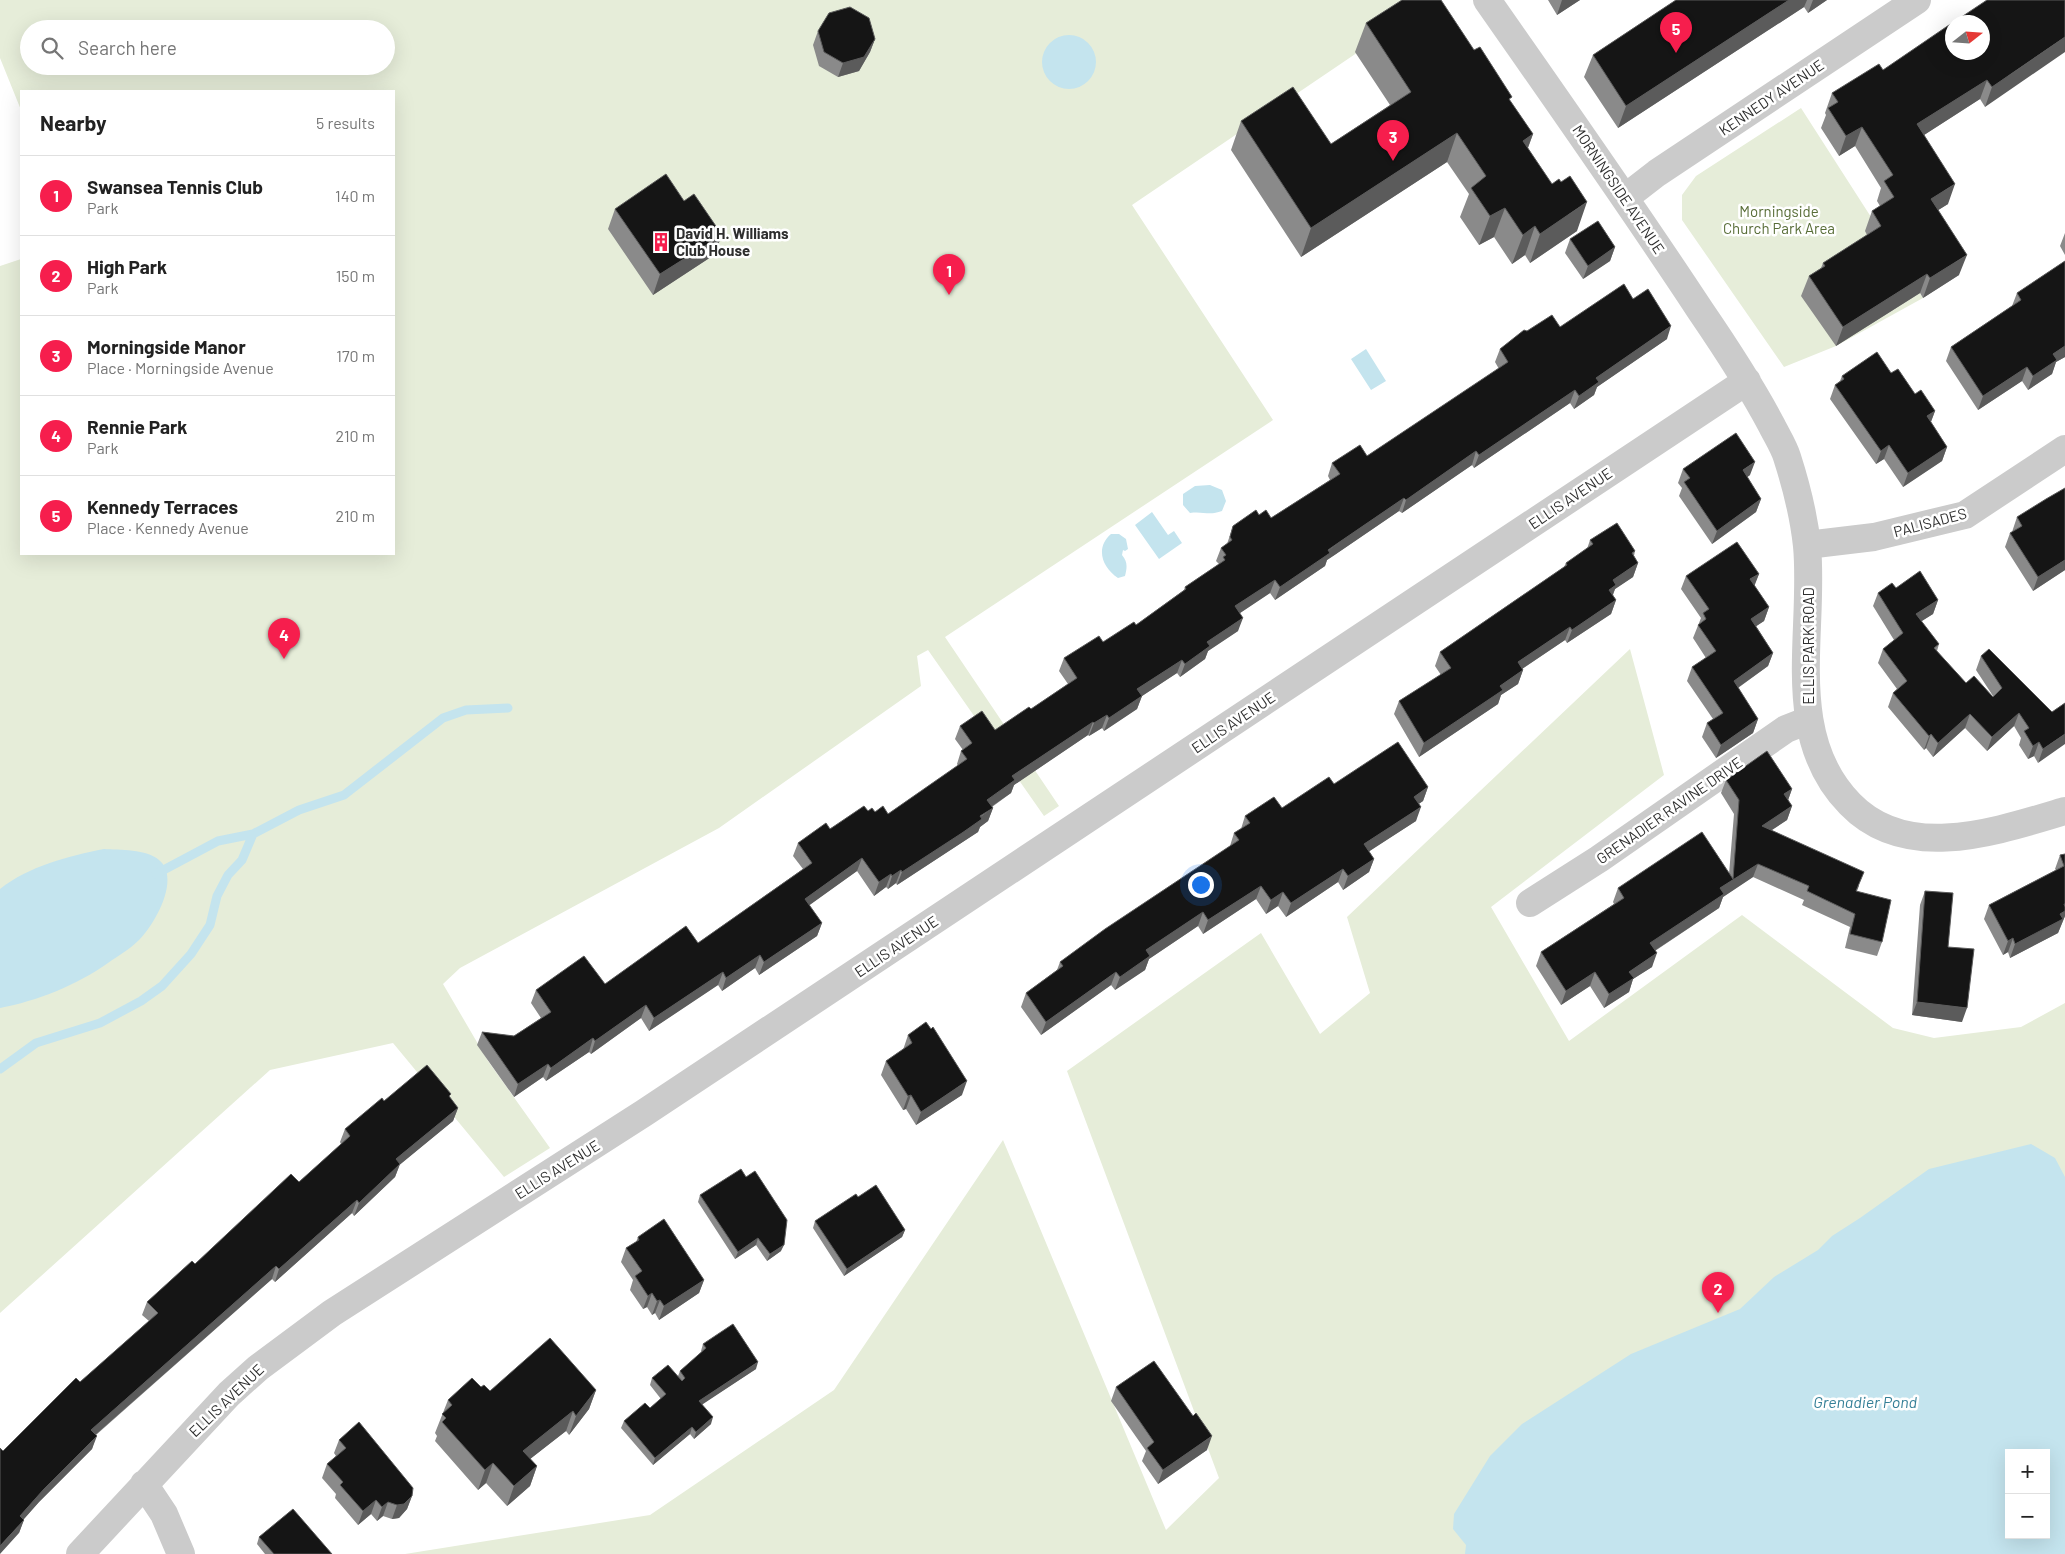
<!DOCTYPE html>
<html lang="en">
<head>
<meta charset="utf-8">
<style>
  body { margin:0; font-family:Barlow,sans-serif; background:#f6f6f6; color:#222 }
  .controls { position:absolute; right:15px; bottom:15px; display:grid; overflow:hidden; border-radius:0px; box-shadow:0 5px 20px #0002 }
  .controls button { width:45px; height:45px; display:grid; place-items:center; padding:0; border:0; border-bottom:1px solid #e0e0e0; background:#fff; color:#222; font:25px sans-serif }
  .compass { position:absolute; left:1945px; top:15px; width:45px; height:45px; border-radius:50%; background:#fff; box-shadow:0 5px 20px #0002; rotate:73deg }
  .you { position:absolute; left:1200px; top:884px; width:18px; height:18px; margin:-12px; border:4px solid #fff; border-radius:50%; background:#1a73e8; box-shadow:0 0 0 8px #1a73e833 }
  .badge { display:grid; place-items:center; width:32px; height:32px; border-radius:50%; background:#f61e4d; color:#fff; font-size:16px; font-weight:700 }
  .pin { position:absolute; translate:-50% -41px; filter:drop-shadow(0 1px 2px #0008) }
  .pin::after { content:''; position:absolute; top:26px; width:18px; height:15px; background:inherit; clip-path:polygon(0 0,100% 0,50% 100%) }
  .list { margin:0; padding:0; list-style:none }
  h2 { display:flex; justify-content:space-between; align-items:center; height:65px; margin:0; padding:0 20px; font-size:21px }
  h2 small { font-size:16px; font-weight:400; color:#767676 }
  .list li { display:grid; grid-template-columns:32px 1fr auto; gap:15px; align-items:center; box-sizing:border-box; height:80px; padding:0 20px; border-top:1px solid #e0e0e0 }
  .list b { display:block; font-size:19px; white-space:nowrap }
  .list p { margin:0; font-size:16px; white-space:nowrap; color:#767676 }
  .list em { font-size:16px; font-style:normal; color:#767676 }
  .icon { flex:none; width:28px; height:28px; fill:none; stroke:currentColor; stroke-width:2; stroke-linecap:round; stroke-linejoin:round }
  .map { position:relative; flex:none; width:2065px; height:1554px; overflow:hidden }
  .search { position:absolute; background:#fff; box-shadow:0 5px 20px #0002; left:20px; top:20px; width:375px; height:55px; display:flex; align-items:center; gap:12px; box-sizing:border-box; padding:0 18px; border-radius:28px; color:#767676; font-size:19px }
  .panel { position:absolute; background:#fff; box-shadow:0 5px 20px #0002; left:20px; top:90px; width:375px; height:465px; border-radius:0px }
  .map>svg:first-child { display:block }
  .green { fill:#e6edd9; fill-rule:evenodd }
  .water { fill:#c4e4ee; fill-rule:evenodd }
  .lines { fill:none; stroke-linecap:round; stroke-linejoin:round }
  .stream { stroke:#c4e4ee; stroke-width:9 }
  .minor { stroke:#cbcbcb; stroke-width:28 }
  .wall { fill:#8a8a8a }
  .shaded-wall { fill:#5b5b5b }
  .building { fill:#151515; stroke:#5b5b5b }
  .labels { text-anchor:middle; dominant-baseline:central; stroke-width:5; stroke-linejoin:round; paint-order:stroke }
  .street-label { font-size:15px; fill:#2e2e2e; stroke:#fff }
  .park-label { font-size:15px; fill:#586d37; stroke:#fff }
  .poi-label { font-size:15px; font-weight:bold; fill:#2e2e2e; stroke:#fff; text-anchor:start }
  .water-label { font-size:16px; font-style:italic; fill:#347f97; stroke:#fff }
</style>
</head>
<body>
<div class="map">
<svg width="2065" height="1554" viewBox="0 0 2065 1554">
  <rect width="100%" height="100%" fill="#fff"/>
  <path class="green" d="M0 0H1435L1132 205 1273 420 945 637 1059 806 1044 816 928 650 917 656 921 686 719 828 460 968 443 984 488 1061 550 1148 504 1177 393 1043 270 1070 0 1313V266L21 259V554H394V91H21V110L0 58ZM29 29H386V66H29Z
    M1801 108 1923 298 1836 346 1784 367 1682 220V195L1696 176Z
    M1630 649 1664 775 1491 907 1569 1041 1742 915 1893 1028 1934 1038 2021 1027 2065 1003V1554H405L650 1515 834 1390 1003 1140 1166 1530 1219 1478 1067 1071 1261 933 1320 1034 1370 993 1347 917ZM2009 1453H2046V1535H2009Z"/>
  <path class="water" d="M1042 62a27 27 0 1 1 54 0a27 27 0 1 1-54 0Z
    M1366 349 1386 381 1371 390 1351 359Z
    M1210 485 1222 490 1226 501 1222 511C1209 516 1203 511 1190 513L1183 505V494L1195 486Z
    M1152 512 1168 535 1174 531 1182 543 1159 559 1135 525Z
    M1111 534H1119L1126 539 1128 549 1125 551 1123 550 1122 555C1128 562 1127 568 1125 576L1118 578C1102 567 1095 548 1111 534Z
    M104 849C119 850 147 849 159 860 181 878 155 924 139 940 130 949 118 956 108 963 77 985 37 1001 0 1008V889C29 866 69 856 104 849Z
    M2031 1144 2055 1158 2065 1177V1554H1465L1466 1545 1453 1529 1454 1514 1490 1456 1522 1424 1631 1354 1740 1309 1774 1277 1818 1250 1832 1236 1860 1218 1929 1169ZM2009 1453H2046V1535H2009Z"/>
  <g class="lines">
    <path class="stream" d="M156 874 218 841 253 834 299 810 344 795 443 718 466 710 508 708
      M0 1069 36 1043 100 1023 141 1001 162 986 191 954 210 925 217 896 228 875 242 860 253 834"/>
    <path class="minor" d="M1487 0C1559 103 1631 205 1700 310 1726 348 1751 386 1772 426 1777 436 1784 447 1787 457 1796 485 1804 517 1807 546 1815 631 1782 735 1850 804 1907 863 1997 831 2065 811
      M1626 197 1657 173 1917 0
      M1807 545 1874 537 1965 515 2065 449
      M1530 903 1599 859 1786 729 1809 720
      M144 1484 164 1514 181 1554
      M80 1554 229 1394 258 1368 332 1313 644 1113 1747 381"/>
  </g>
  <path class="wall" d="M1548 0H1580L1557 15Z
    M1676 0H1827L1808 13 1804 7 1618 128 1584 77 1593 55Z
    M2065 0 1985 107 1980 99 1924 135 1948 204 1938 210 1959 275 1923 298 1920 293 1836 346 1801 296 1809 276 1821 268 1823 263 1867 235 1865 231 1872 211 1880 206 1877 201 1881 188 1855 146 1839 156 1821 128 1826 115 1825 113 1832 93 1883 70Z
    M1366 23 1474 50 1533 134 1528 148 1577 231 1530 263 1525 255 1512 264 1494 237 1479 245 1460 217 1469 194 1447 162 1301 257 1231 150 1241 121 1331 144 1390 105 1355 52Z
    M818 31 875 39 870 52 859 71 838 77 819 66 813 45Z
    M684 201 722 235 714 255 653 295 608 229 615 209Z
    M2065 233V255L2060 246Z
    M1570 239 1615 247 1610 261 1583 279 1565 253Z
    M2065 261V357L2056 362 2052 374 2028 390 2022 381 1978 410 1946 361 1951 347 2012 306 2017 293Z
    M1633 299 1667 339 1597 387 1594 395 1574 409 1570 403 1474 468 1472 465 1402 513 1399 511 1336 554 1327 560 1325 566 1275 600 1270 593 1240 613 1238 631 1208 651 1205 659 1180 677 1177 673 1142 696 1137 709 1104 731 1102 728 1089 736 1088 735 1014 785 1011 793 992 807 993 808 988 821 980 827 978 832 897 885 896 883 888 889 886 887 874 896 857 871 809 905 822 923 817 936 759 975 755 968 722 991 718 985 649 1031 641 1018 591 1054 589 1052 546 1081 543 1077 514 1097 477 1045 482 1032 514 1036 541 1018 531 1003 536 990 605 984 698 943 803 869 793 856 798 843 868 811 888 814 958 766 957 764 961 751 963 750 955 739 960 726 995 730 1031 709 1068 684 1059 671 1064 658 1103 642 1136 625 1184 590 1185 587 1219 564 1216 561 1221 548 1227 544 1233 526 1259 515 1271 518 1330 480 1328 476 1332 463 1367 456 1499 369 1495 362 1500 349 1527 331 1560 327Z
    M1891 373 1935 411 1931 422 1947 447 1942 461 1903 487 1884 459 1876 464 1830 399 1835 385 1840 381 1842 376Z
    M1683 469 1750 475 1747 477 1761 499 1756 512 1712 544 1679 496 1682 488 1678 483Z
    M2017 517 2065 570 2033 591 2005 547 2010 533 2012 532Z
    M1590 540 1635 551 1634 556 1638 563 1633 577 1615 589 1613 595 1616 600 1611 614 1567 643 1565 640 1522 669 1523 670 1518 684 1501 695 1498 704 1419 757 1394 714 1399 701 1441 675 1435 666 1440 652 1564 567 1566 563 1587 549Z
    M1759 574 1754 585 1769 607 1764 621 1756 626 1773 653 1768 666 1738 688 1758 719 1753 733 1716 758 1702 737 1707 723 1713 719 1687 681 1692 667 1706 658 1693 638 1701 618 1681 589 1686 576Z
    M1896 588 1938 600 1933 614 1921 621 1939 644 1937 651 1966 683 1993 697V696L1976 670 1981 656 2052 712 2065 703 2038 763 2034 756 2028 759 2019 745 2021 738 2014 726 1987 751 1965 728 1933 757 1926 748 1924 750 1888 707 1893 693 1897 689 1878 663 1883 649 1894 640 1873 606 1878 593Z
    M1726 780 1792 789 1788 800 1792 806 1787 820 1771 830 1859 886 1857 891 1882 942 1877 956 1845 948 1850 927 1802 905 1804 900 1753 877 1723 897 1719 908 1655 951 1652 967 1633 979 1629 992 1604 1008 1590 986 1561 1005 1536 966 1541 952 1614 904 1613 902 1618 888 1729 874 1734 814 1721 793Z
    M1334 784 1428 787 1423 801 1418 804 1416 821 1369 851 1374 859 1369 872 1343 890 1338 882 1286 917 1278 906 1266 914 1256 899 1203 934 1198 926 1149 959 1145 970 1115 990 1111 985 1041 1035 1021 1007 1026 993 1057 970 1060 962 1230 846 1234 833 1241 829 1245 816 1282 808Z
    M2065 854V916L2058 933 2010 958 2008 952 2003 955 1984 919 1989 905 2056 870 2055 869 2060 855Z
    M1925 891 1962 1022 1912 1015 1920 905Z
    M908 1035 962 1095 916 1125 906 1109 903 1110 881 1075 886 1061 903 1050Z
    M450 1098 458 1108 453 1121 400 1164 395 1177 354 1216 352 1213 275 1282 272 1279 96 1435 92 1449 39 1502 24 1519 19 1533 3 1451 80 1382 149 1321 142 1315 147 1302 299 1182 341 1144 340 1142 345 1129 384 1101Z
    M700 1195 781 1251 767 1261 756 1245 735 1259 698 1202Z
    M858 1197 905 1230 902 1237 844 1276 813 1228 815 1221Z
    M638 1237 704 1280 699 1293 659 1320 655 1313 652 1315 647 1307 643 1309 630 1290 633 1280 621 1262 626 1248 636 1242Z
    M703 1344 756 1369 702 1404 711 1424 694 1439 690 1434 653 1465 621 1428 624 1421 650 1408 661 1399 650 1385 652 1378 678 1376 680 1371 702 1352 701 1351Z
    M481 1387 490 1391 596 1390 589 1409 569 1435 566 1431 530 1459 537 1466 530 1486 507 1506 486 1483 478 1490 435 1441 437 1436 435 1433 448 1400Z
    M1116 1387 1193 1416 1207 1450 1158 1484 1142 1461 1146 1451 1111 1401Z
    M339 1440 412 1496 407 1509 399 1518 392 1519 383 1516 377 1521 371 1514 358 1525 335 1498 336 1494 322 1478 327 1464 336 1456 334 1453Z
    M259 1537 332 1554H265L257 1544Z"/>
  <path class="shaded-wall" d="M1562 0H1580L1557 15Z
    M1789 0H1807L1804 7 1618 128 1626 106Z
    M1813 0H1827L1808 13Z
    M2065 37V52L1985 107 1992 87Z
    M875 39 870 52 859 71 838 77 843 63Z
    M1987 80 1980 99 1910 144 1917 124Z
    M1862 127 1855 146 1839 156 1846 136Z
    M1457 133 1447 162 1301 257 1311 228Z
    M1533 134 1522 163 1523 141Z
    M1955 184 1948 204 1924 219 1931 199Z
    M1587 202 1577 231 1530 263 1540 234Z
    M1505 208 1494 237 1479 245 1490 216Z
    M1535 226 1525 255 1512 264 1523 235Z
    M722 235 714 255 653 295 660 274Z
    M1615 247 1610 261 1583 279 1588 266Z
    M1967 255 1959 275 1923 298 1930 278Z
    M1927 274 1920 293 1836 346 1843 327Z
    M1671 326 1667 339 1597 387 1594 395 1574 409 1579 396 1596 378Z
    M2065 346V357L2056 362 2052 374 2028 390 2033 376 2053 354Z
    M2027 367 2022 381 1978 410 1983 396Z
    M1575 390 1570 403 1474 468 1479 455Z
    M1935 411 1930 424 1927 416Z
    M1889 445 1884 459 1876 464 1881 451Z
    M1947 447 1942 461 1903 487 1908 473Z
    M1476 451 1472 465 1402 513 1406 500Z
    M1755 462 1750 475 1738 484 1743 470Z
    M1404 498 1399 511 1336 554 1327 560 1325 566 1275 600 1280 587 1341 541Z
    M1761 499 1756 512 1712 544 1717 531Z
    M2065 560V570L2033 591 2038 577Z
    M1638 563 1633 577 1615 589 1611 599 1604 603 1613 580Z
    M1759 574 1754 587 1750 579Z
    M1275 580 1270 593 1231 619 1235 606Z
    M1616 600 1611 614 1567 643 1572 630Z
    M1938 600 1933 614 1911 628 1916 614Z
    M1769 607 1764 621 1746 633 1751 619Z
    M1243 618 1238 631 1208 651 1205 659 1180 677 1185 664 1207 642Z
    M1570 627 1565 640 1513 675 1518 662Z
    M1773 653 1768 666 1729 694 1734 681Z
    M1182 660 1177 673 1142 696 1137 709 1104 731 1109 718 1137 689Z
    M1523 670 1518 684 1501 695 1498 704 1419 757 1424 743 1500 686Z
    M2019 713 2014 726 1987 751 1992 737Z
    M1970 714 1965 728 1933 757 1938 743Z
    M1107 715 1102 728 1089 736 1094 723Z
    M1758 719 1753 733 1716 758 1721 745Z
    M1093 722 1088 735 1014 785 1011 793 982 813 987 800 1012 776Z
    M1931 734 1926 748 1924 750 1929 736Z
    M2065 734V744L2038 763 2043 749Z
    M2039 742 2034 756 2028 759 2033 746Z
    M1428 787 1423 801 1409 811 1414 797Z
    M1792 789 1787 803 1784 794Z
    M1792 806 1787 820 1757 840 1762 826Z
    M1421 807 1416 821 1359 858 1364 844Z
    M993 808 988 821 980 827 978 832 897 885 902 872Z
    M862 858 857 871 800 912 805 899Z
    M1374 859 1369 872 1343 890 1348 876Z
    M1758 864 1753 877 1723 897 1719 908 1645 957 1650 943 1720 888Z
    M1343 869 1338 882 1286 917 1291 903Z
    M901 870 896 883 888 889 892 876Z
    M891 874 886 887 874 896 879 882Z
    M1261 886 1256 899 1203 934 1208 920Z
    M1283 892 1278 906 1266 914 1271 900Z
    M2064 904H2065V916L2058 933 2010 958 2015 944Z
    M1203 912 1198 926 1149 959 1145 970 1115 990 1120 977 1146 950Z
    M822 923 817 936 759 975 764 962Z
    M2013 938 2008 952 2003 955 2008 941Z
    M1657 953 1652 967 1633 979 1629 992 1604 1008 1609 994 1629 972Z
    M760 955 755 968 722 991 726 978Z
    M723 972 718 985 649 1031 654 1018Z
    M1116 972 1111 985 1041 1035 1046 1022Z
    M1595 972 1590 986 1561 1005 1566 991Z
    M1917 1002 1967 1008 1962 1022 1912 1015Z
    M646 1005 641 1018 591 1054 595 1041Z
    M593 1038 589 1052 546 1081 551 1068Z
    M548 1064 543 1077 514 1097 518 1084Z
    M967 1081 962 1095 916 1125 921 1112Z
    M911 1095 906 1109 903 1110 908 1096Z
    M458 1108 453 1121 391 1172 396 1159Z
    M400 1164 395 1177 354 1216 359 1203Z
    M357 1200 352 1213 275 1282 279 1269Z
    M905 1230 902 1237 844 1276 847 1269Z
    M758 1238 756 1245 735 1259 738 1252Z
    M784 1245 781 1251 767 1261 770 1254Z
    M276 1266 272 1279 86 1443 91 1430Z
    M704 1280 699 1293 659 1320 664 1306Z
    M652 1293 647 1307 643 1309 648 1296Z
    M660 1300 655 1313 652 1315 657 1301Z
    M758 1362 756 1369 697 1408 699 1401Z
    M596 1390 589 1409 569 1435 576 1416Z
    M573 1411 566 1431 516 1470 523 1451Z
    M713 1417 711 1424 694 1439 696 1432Z
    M692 1427 690 1434 653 1465 655 1458Z
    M97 1436 92 1449 39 1502 15 1529 20 1516 44 1489Z
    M1212 1436 1207 1450 1158 1484 1163 1470Z
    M493 1463 486 1483 478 1490 485 1470Z
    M537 1466 530 1486 507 1506 514 1486Z
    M412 1496 407 1509 399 1518 392 1519 397 1505Z
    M376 1500 371 1514 358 1525 363 1511Z
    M388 1502 383 1516 377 1521 382 1507Z
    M24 1520 19 1533 0 1554V1546Z"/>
  <path class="building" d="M1402 0H1441L1474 50 1480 47 1512 97 1509 99 1533 134 1523 141 1552 184 1559 179 1561 182 1570 176 1587 202 1540 234 1535 226 1523 235 1505 208 1490 216 1471 188 1486 176 1457 133 1311 228 1241 121 1293 87 1331 144 1411 92 1366 23Z
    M1676 0H1789L1626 106 1593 55Z
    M1987 0H2065V37L1992 87 1987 80 1917 124 1955 184 1931 199 1967 255 1930 278 1927 274 1843 327 1809 276 1825 266 1823 263 1881 226 1872 211 1894 197 1884 181 1893 175 1862 127 1846 136 1828 108 1838 102 1832 93 1879 64 1883 70 1952 23V52H1982V22H1954Z
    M850 7 869 18 875 39 864 57 843 63 824 52 818 31 829 13Z
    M666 174 684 201 694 194 722 235 660 274 615 209Z
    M1598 221 1615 247 1588 266 1570 239Z
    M2065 261V346L2053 354 2057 360 2033 376 2027 367 1983 396 1951 347 2021 300 2017 293Z
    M1624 284 1633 299 1648 289 1671 326 1596 378 1599 382 1579 396 1575 390 1479 455 1476 451 1406 500 1404 498 1341 541 1328 550 1330 553 1280 587 1275 580 1235 606 1243 618 1207 642 1210 646 1185 664 1182 660 1137 689 1142 696 1109 718 1107 715 1094 723 1093 722 1012 776 1015 780 987 800 993 808 980 816 982 819 962 833 902 872 901 870 892 876 891 874 879 882 862 858 805 899 822 923 764 962 760 955 726 978 723 972 654 1018 646 1005 595 1041 593 1038 551 1068 548 1064 518 1084 482 1032 514 1036 551 1012 536 990 584 956 605 984 686 926 698 943 812 863 798 843 826 823 830 829 864 806 868 811 872 808 875 812 883 806 888 814 967 759 961 751 972 743 960 726 982 711 995 730 1029 707 1031 709 1077 678 1064 658 1099 636 1103 642 1134 622 1136 625 1186 589 1185 587 1225 560 1223 557 1226 555 1221 548 1232 540 1230 537 1233 526 1256 510 1259 515 1266 510 1271 518 1340 474 1332 463 1360 445 1367 456 1508 362 1500 349 1524 330 1527 331 1552 315 1560 327Z
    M1877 352 1891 373 1898 369 1915 394 1921 390 1935 411 1927 416 1947 447 1908 473 1889 445 1881 451 1835 385 1844 379 1842 376Z
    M1736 433 1755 462 1743 470 1761 499 1717 531 1684 482 1690 478 1683 469Z
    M2065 488V560L2038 577 2010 533 2022 526 2017 517 2046 499Z
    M1617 523 1635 551 1632 553 1638 563 1613 580 1616 585 1609 590 1616 600 1572 630 1570 627 1518 662 1523 670 1500 686 1503 690 1424 743 1399 701 1451 668 1440 652 1567 565 1566 563 1593 544 1590 540Z
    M1737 542 1759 574 1750 579 1769 607 1751 619 1773 653 1734 681 1758 719 1721 745 1707 723 1723 713 1692 667 1716 651 1698 625 1706 619 1703 613 1709 609 1686 576Z
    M1920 571 1938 600 1916 614 1939 644 1934 648 1966 683 1974 676 1993 697 2002 688 1981 656 1989 649 2052 712 2065 703V734L2043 749 2039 742 2033 746 2024 731 2029 728 2019 713 1992 737 1970 714 1938 743 1931 734 1929 736 1893 693 1907 681 1883 649 1903 633 1878 593 1892 583 1896 588Z
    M1398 742 1428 787 1414 797 1421 807 1364 844 1374 859 1348 876 1343 869 1291 903 1283 892 1271 900 1261 886 1208 920 1203 912 1146 950 1150 956 1120 977 1116 972 1046 1022 1026 993 1063 966 1060 962 1105 929 1239 840 1234 833 1250 823 1245 816 1274 797 1282 808 1329 777 1334 784Z
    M1767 751 1792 789 1784 794 1792 806 1762 826 1864 872 1856 891 1891 900 1882 942 1850 934 1855 914 1807 891 1809 886 1758 864 1720 888 1724 894 1650 943 1657 953 1629 972 1634 978 1609 994 1595 972 1566 991 1541 952 1624 898 1618 888 1702 832 1733 879 1739 800 1726 780Z
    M2065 854V904H2064L2065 907V911L2060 914 2063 919 2015 944 2013 938 2008 941 1989 905 2064 866 2060 855Z
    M1925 891 1953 893 1948 947 1974 949 1967 1008 1917 1002Z
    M926 1022 931 1029 933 1027 967 1081 921 1112 911 1095 908 1096 886 1061 912 1043 908 1035Z
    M427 1065 451 1094 449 1096 458 1108 396 1159 400 1164 359 1203 357 1200 279 1269 276 1266 91 1430 97 1436 44 1489 20 1516 24 1520 0 1546V1448L3 1451 76 1378 80 1382 158 1313 147 1302 192 1261 195 1264 291 1174 299 1182 350 1136 345 1129 382 1098 384 1101Z
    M741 1169 746 1177 755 1171 787 1220 784 1245 770 1254 758 1238 738 1252 700 1195Z
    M876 1185 905 1230 847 1269 815 1221 856 1194 858 1197Z
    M664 1219 704 1280 664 1306 660 1300 657 1301 652 1293 648 1296 635 1276 642 1271 626 1248 639 1240 638 1237Z
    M733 1324 758 1362 699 1401 713 1417 696 1432 692 1427 655 1458 624 1421 645 1403 650 1408 666 1394 652 1378 668 1365 682 1381 685 1378 680 1371 706 1348 703 1344Z
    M550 1338 596 1390 576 1416 573 1411 523 1451 537 1466 514 1486 493 1463 485 1470 442 1422 446 1418 442 1414 452 1405 448 1400 472 1378 481 1387 484 1385 490 1391Z
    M1154 1361 1193 1416 1196 1413 1212 1436 1163 1470 1147 1448 1154 1442 1116 1387Z
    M359 1422 413 1488 412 1496 404 1504 397 1505 388 1502 382 1507 376 1500 363 1511 340 1485 343 1482 327 1464 346 1448 339 1440Z
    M293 1509 332 1554H274L259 1537Z"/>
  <defs>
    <g id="building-bare" transform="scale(1.5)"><path d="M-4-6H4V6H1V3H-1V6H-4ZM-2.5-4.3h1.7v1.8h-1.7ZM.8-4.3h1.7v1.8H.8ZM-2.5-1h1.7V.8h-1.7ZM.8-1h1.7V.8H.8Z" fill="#f61e4d" stroke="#fff" stroke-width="2.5" paint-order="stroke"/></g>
  </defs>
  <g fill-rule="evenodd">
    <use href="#building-bare" x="661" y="242"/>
  </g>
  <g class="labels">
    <g class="street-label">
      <text transform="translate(1771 97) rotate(-34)">KENNEDY AVENUE</text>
      <text transform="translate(1619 189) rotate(56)">MORNINGSIDE AVENUE</text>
      <text transform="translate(1570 498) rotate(-34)">ELLIS AVENUE</text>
      <text transform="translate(1930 522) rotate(-15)">PALISADES</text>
      <text transform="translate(1808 646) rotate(-90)">ELLIS PARK ROAD</text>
      <text transform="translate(1233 722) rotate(-34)">ELLIS AVENUE</text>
      <text transform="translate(1669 810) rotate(-35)">GRENADIER RAVINE DRIVE</text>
      <text transform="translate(896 946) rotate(-34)">ELLIS AVENUE</text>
      <text transform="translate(557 1169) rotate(-32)">ELLIS AVENUE</text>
      <text transform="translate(226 1400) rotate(-44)">ELLIS AVENUE</text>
    </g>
    <g class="park-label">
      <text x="1779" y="211">Morningside<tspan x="1779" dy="17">Church Park Area</tspan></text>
    </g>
    <g class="poi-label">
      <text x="676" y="233">David H. Williams<tspan x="676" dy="17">Club House</tspan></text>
    </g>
    <g class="water-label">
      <text x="1865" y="1401">Grenadier Pond</text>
    </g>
  </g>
</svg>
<div class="controls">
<button>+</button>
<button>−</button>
</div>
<svg class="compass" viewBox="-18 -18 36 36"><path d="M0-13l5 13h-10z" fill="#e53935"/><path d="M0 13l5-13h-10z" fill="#767676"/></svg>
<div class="you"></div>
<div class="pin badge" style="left:949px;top:295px">1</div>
<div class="pin badge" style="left:1718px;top:1313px">2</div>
<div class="pin badge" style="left:1393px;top:161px">3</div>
<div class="pin badge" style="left:284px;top:659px">4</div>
<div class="pin badge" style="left:1676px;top:53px">5</div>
<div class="search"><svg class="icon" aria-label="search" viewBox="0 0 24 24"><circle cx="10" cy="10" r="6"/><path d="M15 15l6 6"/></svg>Search here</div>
<section class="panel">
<h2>Nearby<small>5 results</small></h2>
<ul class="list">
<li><span class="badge">1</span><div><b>Swansea Tennis Club</b><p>Park</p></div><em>140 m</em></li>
<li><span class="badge">2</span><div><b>High Park</b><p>Park</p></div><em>150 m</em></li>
<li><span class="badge">3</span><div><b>Morningside Manor</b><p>Place · Morningside Avenue</p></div><em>170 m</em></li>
<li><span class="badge">4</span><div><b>Rennie Park</b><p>Park</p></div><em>210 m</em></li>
<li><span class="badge">5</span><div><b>Kennedy Terraces</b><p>Place · Kennedy Avenue</p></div><em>210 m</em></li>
</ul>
</section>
</div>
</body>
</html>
